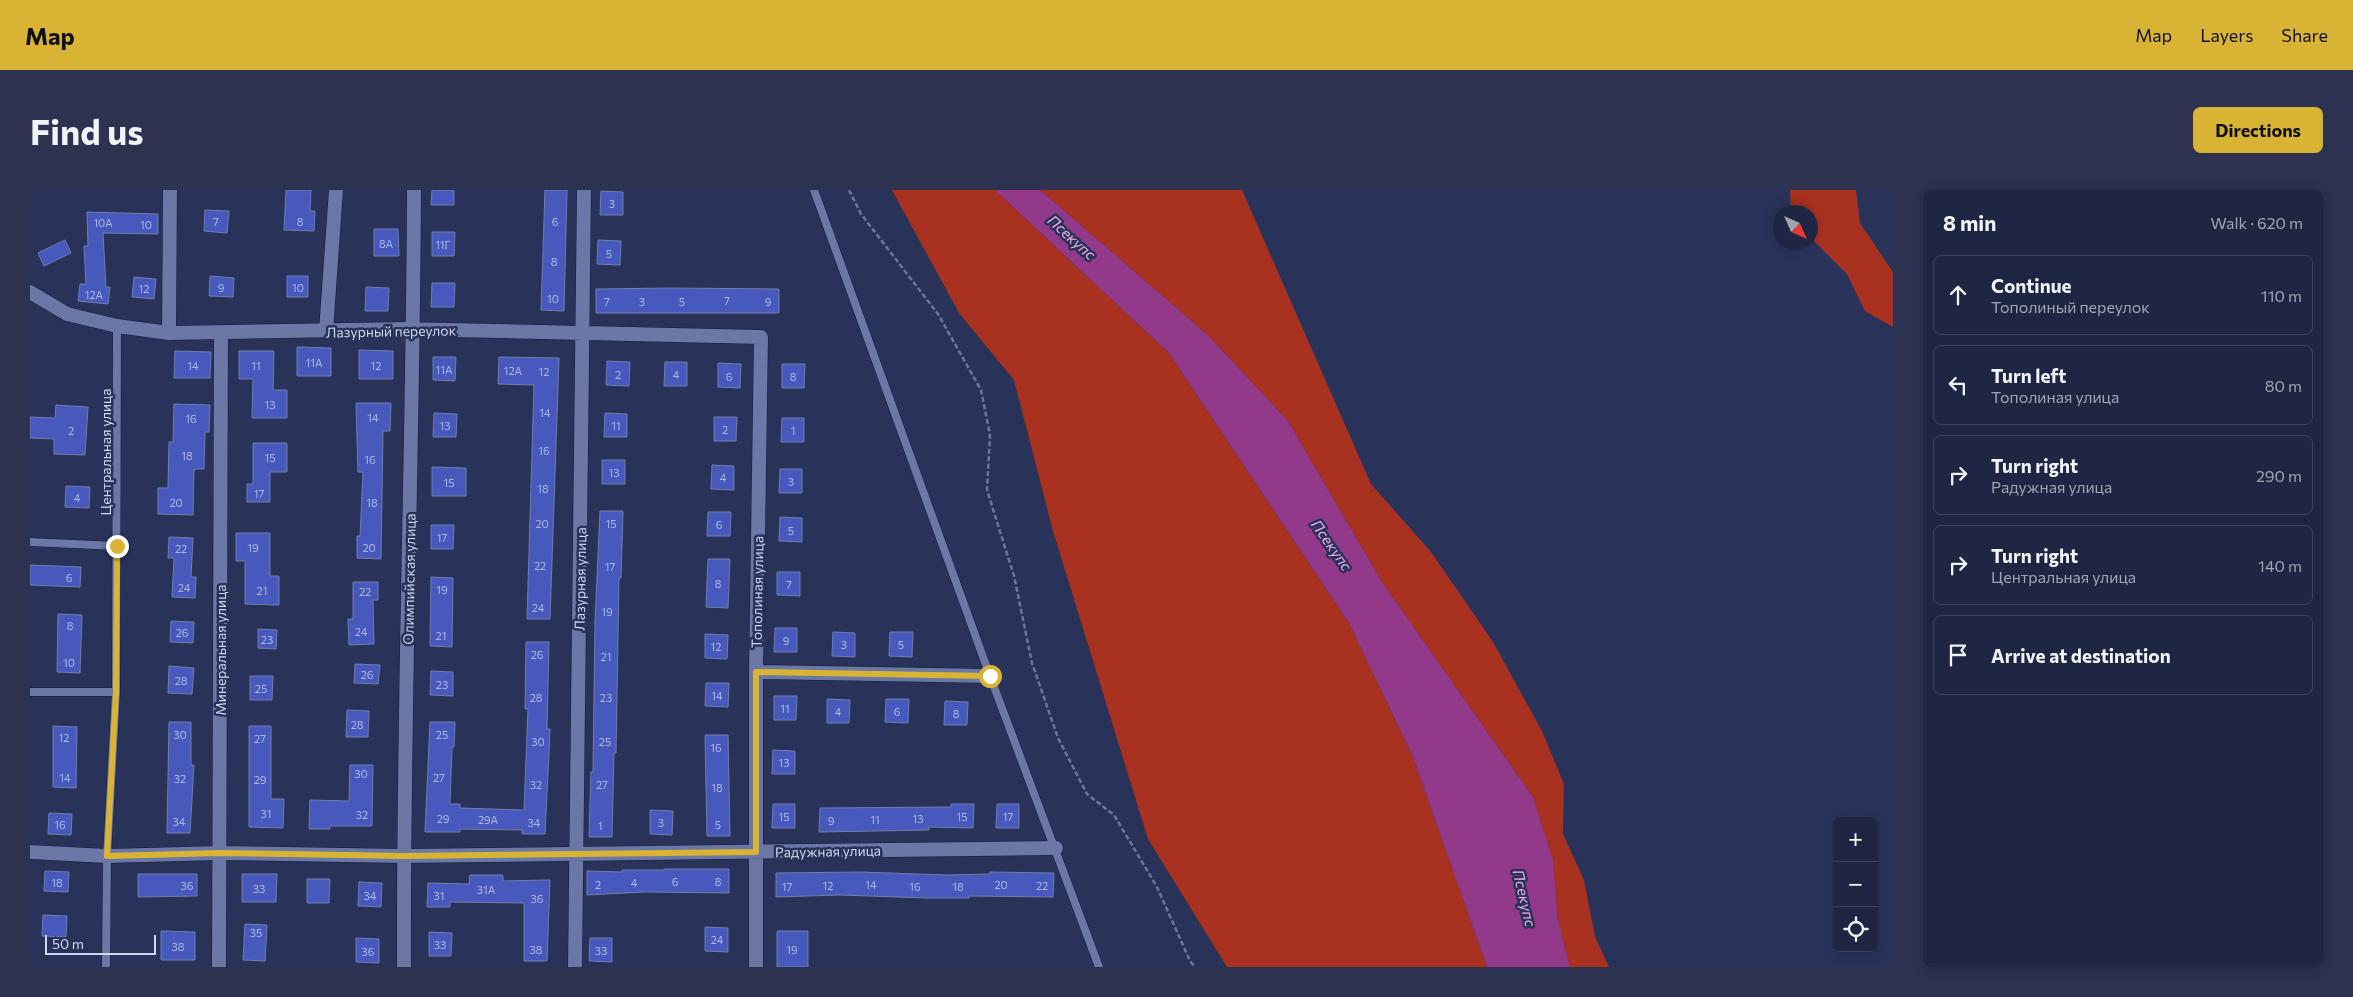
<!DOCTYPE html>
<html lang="en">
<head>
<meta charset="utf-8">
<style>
  body { margin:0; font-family:Commissioner,sans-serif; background:#2c324f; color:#f1f3f6 }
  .controls { position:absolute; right:15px; bottom:15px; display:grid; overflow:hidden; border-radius:8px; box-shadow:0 2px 12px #0003 }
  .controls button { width:45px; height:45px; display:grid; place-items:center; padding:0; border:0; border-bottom:1px solid #3c435d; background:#1f2644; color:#f1f3f6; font:25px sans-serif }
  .compass { position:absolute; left:1743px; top:15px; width:45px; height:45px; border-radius:50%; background:#1f2644; box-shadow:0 2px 12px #0003; rotate:135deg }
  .scale { position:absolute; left:15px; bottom:12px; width:111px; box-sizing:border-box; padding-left:5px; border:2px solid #cfd7f0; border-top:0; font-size:14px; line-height:18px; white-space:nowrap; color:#cfd7f0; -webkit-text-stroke:4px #29335a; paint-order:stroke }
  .stop { position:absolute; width:15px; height:15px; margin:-11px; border:4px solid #d9b434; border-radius:50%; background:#fff }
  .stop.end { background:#d9b434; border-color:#fff; box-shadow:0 1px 5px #0008 }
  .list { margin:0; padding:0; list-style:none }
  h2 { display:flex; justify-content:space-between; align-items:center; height:65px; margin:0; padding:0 20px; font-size:21px }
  h2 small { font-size:16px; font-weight:400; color:#a1a5b2 }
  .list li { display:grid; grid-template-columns:32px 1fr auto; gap:15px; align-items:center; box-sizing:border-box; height:80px; margin:0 10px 10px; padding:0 10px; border:1px solid #3c435d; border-radius:8px }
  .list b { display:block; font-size:19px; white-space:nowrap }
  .list p { margin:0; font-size:16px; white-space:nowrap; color:#a1a5b2 }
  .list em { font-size:16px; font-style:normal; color:#a1a5b2 }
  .icon { flex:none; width:28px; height:28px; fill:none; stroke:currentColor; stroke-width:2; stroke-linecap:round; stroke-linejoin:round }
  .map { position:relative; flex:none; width:1863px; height:777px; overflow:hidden; border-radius:8px }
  header { display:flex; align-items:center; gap:30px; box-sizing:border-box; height:70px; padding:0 25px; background:#d9b434; color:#111 }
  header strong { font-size:24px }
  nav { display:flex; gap:28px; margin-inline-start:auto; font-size:18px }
  .intro { display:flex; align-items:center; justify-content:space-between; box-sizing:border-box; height:120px; padding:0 30px }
  h1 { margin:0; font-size:35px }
  .button { padding:12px 22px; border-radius:8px; background:#d9b434; color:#111; font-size:18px; font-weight:700 }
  main { display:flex; gap:30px; padding:0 30px }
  aside { flex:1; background:#1f2644; border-radius:8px; box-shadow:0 2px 12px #0003 }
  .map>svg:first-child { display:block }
  .forest { fill:#a8321f }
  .water { fill:#93398a }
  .building { fill:#4759bd; stroke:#717eab }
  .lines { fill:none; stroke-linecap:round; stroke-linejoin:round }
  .service-casing { stroke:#12193e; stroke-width:9 }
  .minor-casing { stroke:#12193e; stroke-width:15 }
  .path { stroke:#6d7698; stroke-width:2.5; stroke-dasharray:5 2.5; stroke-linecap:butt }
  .service { stroke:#6b77a4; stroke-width:8 }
  .minor { stroke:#6b77a4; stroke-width:14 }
  .route { stroke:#d9b434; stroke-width:6 }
  .labels { text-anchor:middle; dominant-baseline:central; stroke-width:5; stroke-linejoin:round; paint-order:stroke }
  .number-label { font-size:11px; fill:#adb8e3 }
  .street-label { font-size:14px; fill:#cfd7f0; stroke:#29335a }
  .water-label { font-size:15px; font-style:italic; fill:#f5aeea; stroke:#29335a }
</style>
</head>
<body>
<header>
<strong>Map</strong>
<nav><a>Map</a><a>Layers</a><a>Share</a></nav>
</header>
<div class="intro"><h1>Find us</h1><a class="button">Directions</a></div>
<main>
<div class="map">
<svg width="1863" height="777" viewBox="0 0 1863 777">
  <rect width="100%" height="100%" fill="#29335a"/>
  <path class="forest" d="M862 0H965L1139 163 1319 433 1383 567 1457 777H1197L1118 649 1023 341 984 190 929 123Z
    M1010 0H1212L1341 294 1401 362 1463 452 1512 541 1534 594 1533 644 1554 690 1565 747 1579 777H1540L1528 730 1523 670 1503 607 1352 392 1258 231 1179 146Z
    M1760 0H1826L1830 33 1863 82V137L1835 121 1817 84 1781 48 1780 22H1761Z"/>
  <path class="water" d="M965 0H1010L1179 146 1258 231 1352 392 1503 607 1523 670 1528 730 1540 777H1457L1383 567 1319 433 1139 163Z"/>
  <path class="building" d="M256 0H281L280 21H285L284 41 254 40Z
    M402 0H424V15H401Z
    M515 0H537L534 121 511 120Z
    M571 1 593 2V25H570Z
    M175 20 199 21 197 43 174 41Z
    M57 22 128 24V44L73 43 76 97H80L78 114 48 111 50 94H56L54 56H58Z
    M344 39H368L369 66H344Z
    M402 42H425L424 66H402Z
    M35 50 41 63 14 76 8 63Z
    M568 50 591 51 590 75 567 74Z
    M180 86 204 88 203 107 179 106Z
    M257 86H278V107H257Z
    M104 87 126 89 124 109 102 107Z
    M402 93H425L424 117H401Z
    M336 97 359 98 358 121H335Z
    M641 98 749 99V123H566V99Z
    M267 157 301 158V186H267Z
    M329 160 363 161V189H329Z
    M145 161 181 162 180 188H144Z
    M209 161H244L243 200H257V228H222L223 189H209Z
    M403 167H426L425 191 403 190Z
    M469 167 529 168 520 429H497L504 195 468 194Z
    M577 171 600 172 599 196 576 195Z
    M635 172H657V196H634Z
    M688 173 711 174 710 198 688 197Z
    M752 174H775L774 198H752Z
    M326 213H361L360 241H353L351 369 327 368V346H330L333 282H328Z
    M144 214 180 215 179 242H175L174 279H164L163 325 128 324V298H138L139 252H143Z
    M26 215 58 217 55 265 24 264V249L0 248V227L25 228Z
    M404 223 427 224 426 247H403Z
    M575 223 597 224V247H574Z
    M684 227H707L706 251H684Z
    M752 228H774V252H751Z
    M223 253H257V282H240V312H217V294H223Z
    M572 270H595V294H572Z
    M682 275 704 276V300L681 299Z
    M402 277 436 278V306H402Z
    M750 279H772V303H749Z
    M36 296 60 297 59 318 35 317Z
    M570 321H593L591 388H589L586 563H584L582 647H559L561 582H563L565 432Z
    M678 322H701L700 346H677Z
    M750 327 772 328V352L749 351Z
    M401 335H424L423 359H401Z
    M206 343H240V386H249V415L215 414V371H206Z
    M139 347 163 348 161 387H166L165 408 142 407 144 368H138Z
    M678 369H700L698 418 676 417Z
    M0 375 51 377 50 397 0 395Z
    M747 382H770V406L747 405Z
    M401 387 423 388 422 457 400 456Z
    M323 392H348V410H343L344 454 319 455 318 429H323Z
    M28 424 52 425 50 483 27 482Z
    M141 431 164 432 163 453 140 452Z
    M745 438H767V462H744Z
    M228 439 247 440 246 459 228 458Z
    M803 442 825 443V467L802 466Z
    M860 442H883L882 467 859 466Z
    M675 444 698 445 697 469 675 468Z
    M496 452H519L517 539H520L519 563 515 644H492V640L430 639V642H395L400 532H425L424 557H422L420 614H430V618L494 620 498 519H495Z
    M325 474 350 475 348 494 324 493Z
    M139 476 164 478 162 504 138 503Z
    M401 481 423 482V506L400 505Z
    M220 486H243L242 510H220Z
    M676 493H699L698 517 675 516Z
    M744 506H767L766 530H744Z
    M797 509 820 510 819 533H797Z
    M856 509H879L878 533 855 532Z
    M915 511 938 512 937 535H914Z
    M317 520 339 521 338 547H316Z
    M139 532H161V575H164L160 643H137Z
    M23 536 47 537 46 598 23 597Z
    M219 536H241V609H254L253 638 219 637Z
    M675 545H698L700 646H677Z
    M743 560 765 561V584H742Z
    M320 575H343L342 636H300V639H279L280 610 319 611Z
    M743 614H765V638H742Z
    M921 614H944L943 638 899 637V640L789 642 790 618 921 617Z
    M967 614H989V638H966Z
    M620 620 643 621 642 645 620 644Z
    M19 623 42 624 41 645 18 644Z
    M634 679H699V703L615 702 557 705V681L592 682V680H634Z
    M15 681 39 682 38 702 14 701Z
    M830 682 917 685 960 684V682L1024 683 1023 707 939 706V708H896L810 705 746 707V683Z
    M108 684H167V706L108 707Z
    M212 684H247L246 712H212Z
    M440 685H473V691L520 690 517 771H494V713L420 712V717H397L398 693 439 694Z
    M277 689H300L299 713H277Z
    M329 692 352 693 351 717 328 716Z
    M13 725 37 726 36 747 12 746Z
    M215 734 237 735 235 771 213 770Z
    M675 737 698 738V762L675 761Z
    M131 741 165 742V770H131Z
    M747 741H778V777H747Z
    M399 742 422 743 421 766H399Z
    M326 748 349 749V773L326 772Z
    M560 748H582V772L559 771Z"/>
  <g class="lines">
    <g class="service-casing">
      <path id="service" d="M784 0 960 486 1069 777
        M0 352 87 356
        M0 502H86
        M76 777 77 666 86 502 87 136"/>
    </g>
    <g class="minor-casing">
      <path id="minor" d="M0 102 37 124 87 136 139 143 375 139 731 147 726 482V777
        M296 141 306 0
        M139 143 140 0
        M726 482 960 486
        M0 662 77 666 190 663 374 666 1026 658
        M189 777 191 144
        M374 777C373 518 383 259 384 0
        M545 777 554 0"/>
    </g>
    <path class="path" d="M819 0 831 24 908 124 951 200 960 245 957 300 984 386 1002 473 1028 548 1057 604 1084 625 1127 697 1160 771 1165 777"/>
    <use href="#service" class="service"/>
    <use href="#minor" class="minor"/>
  </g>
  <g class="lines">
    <path class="route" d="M87 356 86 502 77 666 190 663 374 666 726 662V482L960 486"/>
  </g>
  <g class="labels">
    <g class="number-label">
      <text x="582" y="13">3</text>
      <text x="186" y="31">7</text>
      <text x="270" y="31">8</text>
      <text x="525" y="31">6</text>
      <text x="73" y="32">10А</text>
      <text x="116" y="34">10</text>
      <text x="356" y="53">8А</text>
      <text x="413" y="54">11Г</text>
      <text x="579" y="63">5</text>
      <text x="524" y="71">8</text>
      <text x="191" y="97">9</text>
      <text x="268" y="97">10</text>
      <text x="114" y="98">12</text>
      <text x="64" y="104">12А</text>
      <text x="523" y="108">10</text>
      <text x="697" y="110">7</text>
      <text x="577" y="111">7</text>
      <text x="612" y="111">3</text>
      <text x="652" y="111">5</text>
      <text x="738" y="111">9</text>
      <text x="284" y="172">11А</text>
      <text x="163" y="175">14</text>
      <text x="226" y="175">11</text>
      <text x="346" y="175">12</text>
      <text x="414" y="179">11А</text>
      <text x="483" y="180">12А</text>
      <text x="514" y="181">12</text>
      <text x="588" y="184">2</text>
      <text x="646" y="184">4</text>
      <text x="699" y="186">6</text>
      <text x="763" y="186">8</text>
      <text x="240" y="214">13</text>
      <text x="515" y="222">14</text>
      <text x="343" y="227">14</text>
      <text x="161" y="228">16</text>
      <text x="415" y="235">13</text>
      <text x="586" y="235">11</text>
      <text x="695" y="239">2</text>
      <text x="41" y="240">2</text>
      <text x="763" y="240">1</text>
      <text x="514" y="260">16</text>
      <text x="157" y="265">18</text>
      <text x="240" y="267">15</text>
      <text x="340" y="269">16</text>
      <text x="584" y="282">13</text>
      <text x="693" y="287">4</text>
      <text x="761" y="291">3</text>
      <text x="419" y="292">15</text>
      <text x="513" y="298">18</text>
      <text x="229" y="303">17</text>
      <text x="47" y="307">4</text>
      <text x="146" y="312">20</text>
      <text x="342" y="312">18</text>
      <text x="512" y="333">20</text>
      <text x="581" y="333">15</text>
      <text x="689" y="334">6</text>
      <text x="761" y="340">5</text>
      <text x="412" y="347">17</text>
      <text x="223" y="357">19</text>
      <text x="339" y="357">20</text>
      <text x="151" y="358">22</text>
      <text x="510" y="375">22</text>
      <text x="580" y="376">17</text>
      <text x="39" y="387">6</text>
      <text x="688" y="393">8</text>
      <text x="759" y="394">7</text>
      <text x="154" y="397">24</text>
      <text x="412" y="399">19</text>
      <text x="232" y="400">21</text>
      <text x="335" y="401">22</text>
      <text x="508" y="417">24</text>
      <text x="577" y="421">19</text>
      <text x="40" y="435">8</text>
      <text x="331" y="441">24</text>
      <text x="152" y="442">26</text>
      <text x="411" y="445">21</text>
      <text x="237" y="449">23</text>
      <text x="756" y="450">9</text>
      <text x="814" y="454">3</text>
      <text x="871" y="454">5</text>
      <text x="686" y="456">12</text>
      <text x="507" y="464">26</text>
      <text x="576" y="466">21</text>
      <text x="39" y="472">10</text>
      <text x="337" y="484">26</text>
      <text x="151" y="490">28</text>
      <text x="412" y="494">23</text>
      <text x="231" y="498">25</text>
      <text x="687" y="505">14</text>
      <text x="506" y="507">28</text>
      <text x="576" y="507">23</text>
      <text x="755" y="518">11</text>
      <text x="808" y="521">4</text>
      <text x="867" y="521">6</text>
      <text x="926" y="523">8</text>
      <text x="327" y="534">28</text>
      <text x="150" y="544">30</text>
      <text x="412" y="544">25</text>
      <text x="34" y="547">12</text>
      <text x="230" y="548">27</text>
      <text x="508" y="551">30</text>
      <text x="575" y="551">25</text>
      <text x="686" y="557">16</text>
      <text x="754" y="572">13</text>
      <text x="331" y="583">30</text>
      <text x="35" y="587">14</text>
      <text x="409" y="587">27</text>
      <text x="150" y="588">32</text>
      <text x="230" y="589">29</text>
      <text x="506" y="594">32</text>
      <text x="572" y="594">27</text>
      <text x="687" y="597">18</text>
      <text x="236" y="623">31</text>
      <text x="332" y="624">32</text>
      <text x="754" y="626">15</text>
      <text x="932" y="626">15</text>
      <text x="978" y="626">17</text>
      <text x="413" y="628">29</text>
      <text x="888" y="628">13</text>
      <text x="458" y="629">29А</text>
      <text x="845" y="629">11</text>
      <text x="801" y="630">9</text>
      <text x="149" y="631">34</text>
      <text x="504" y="632">34</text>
      <text x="631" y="632">3</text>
      <text x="30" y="634">16</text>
      <text x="688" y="634">5</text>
      <text x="570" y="635">1</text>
      <text x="645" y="691">6</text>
      <text x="688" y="691">8</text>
      <text x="27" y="692">18</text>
      <text x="604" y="692">4</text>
      <text x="568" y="694">2</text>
      <text x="841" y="694">14</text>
      <text x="971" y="694">20</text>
      <text x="157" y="695">36</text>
      <text x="798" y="695">12</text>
      <text x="1012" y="695">22</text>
      <text x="757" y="696">17</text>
      <text x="885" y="696">16</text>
      <text x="928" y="696">18</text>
      <text x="229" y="698">33</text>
      <text x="456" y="699">31А</text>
      <text x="340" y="705">34</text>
      <text x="409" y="705">31</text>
      <text x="507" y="708">36</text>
      <text x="226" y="742">35</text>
      <text x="687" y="749">24</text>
      <text x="410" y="754">33</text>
      <text x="148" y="756">38</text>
      <text x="506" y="759">38</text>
      <text x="762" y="759">19</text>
      <text x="571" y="760">33</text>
      <text x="338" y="761">36</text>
    </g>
    <g class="street-label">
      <text transform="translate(361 141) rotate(-1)">Лазурный переулок</text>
      <text transform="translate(75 262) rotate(-90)">Центральная улица</text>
      <text transform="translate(379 389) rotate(-89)">Олимпийская улица</text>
      <text transform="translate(550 389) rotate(-89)">Лазурная улица</text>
      <text transform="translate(727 402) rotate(-89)">Тополиная улица</text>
      <text transform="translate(190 460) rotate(-90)">Минеральная улица</text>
      <text transform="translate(798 661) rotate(-1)">Радужная улица</text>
    </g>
    <g class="water-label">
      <text transform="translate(1042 47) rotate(42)">Псекупс</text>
      <text transform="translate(1302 355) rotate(55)">Псекупс</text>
      <text transform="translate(1495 708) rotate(77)">Псекупс</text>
    </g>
  </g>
</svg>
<div class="controls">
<button>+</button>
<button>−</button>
<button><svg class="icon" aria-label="locate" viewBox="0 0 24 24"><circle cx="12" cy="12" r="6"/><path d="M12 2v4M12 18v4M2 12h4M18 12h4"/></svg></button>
</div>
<svg class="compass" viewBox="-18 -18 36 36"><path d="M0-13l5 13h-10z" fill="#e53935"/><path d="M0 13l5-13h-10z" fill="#a1a5b2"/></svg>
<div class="scale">50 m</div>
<div class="stop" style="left:960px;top:486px"></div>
<div class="stop end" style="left:87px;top:356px"></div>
</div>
<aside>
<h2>8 min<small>Walk · 620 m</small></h2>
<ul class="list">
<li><svg class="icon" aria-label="ahead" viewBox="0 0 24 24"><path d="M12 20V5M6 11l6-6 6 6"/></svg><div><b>Continue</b><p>Тополиный переулок</p></div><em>110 m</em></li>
<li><svg class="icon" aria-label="left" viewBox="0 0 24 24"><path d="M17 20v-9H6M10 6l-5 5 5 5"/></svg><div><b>Turn left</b><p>Тополиная улица</p></div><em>80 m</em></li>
<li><svg class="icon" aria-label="right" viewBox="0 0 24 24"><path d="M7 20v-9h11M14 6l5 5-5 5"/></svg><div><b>Turn right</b><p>Радужная улица</p></div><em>290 m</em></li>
<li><svg class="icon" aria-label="right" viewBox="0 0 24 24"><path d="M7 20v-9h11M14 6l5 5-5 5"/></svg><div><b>Turn right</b><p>Центральная улица</p></div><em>140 m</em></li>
<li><svg class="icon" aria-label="arrive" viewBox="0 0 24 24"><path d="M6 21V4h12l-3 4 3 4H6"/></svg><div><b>Arrive at destination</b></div></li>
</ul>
</aside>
</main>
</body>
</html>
